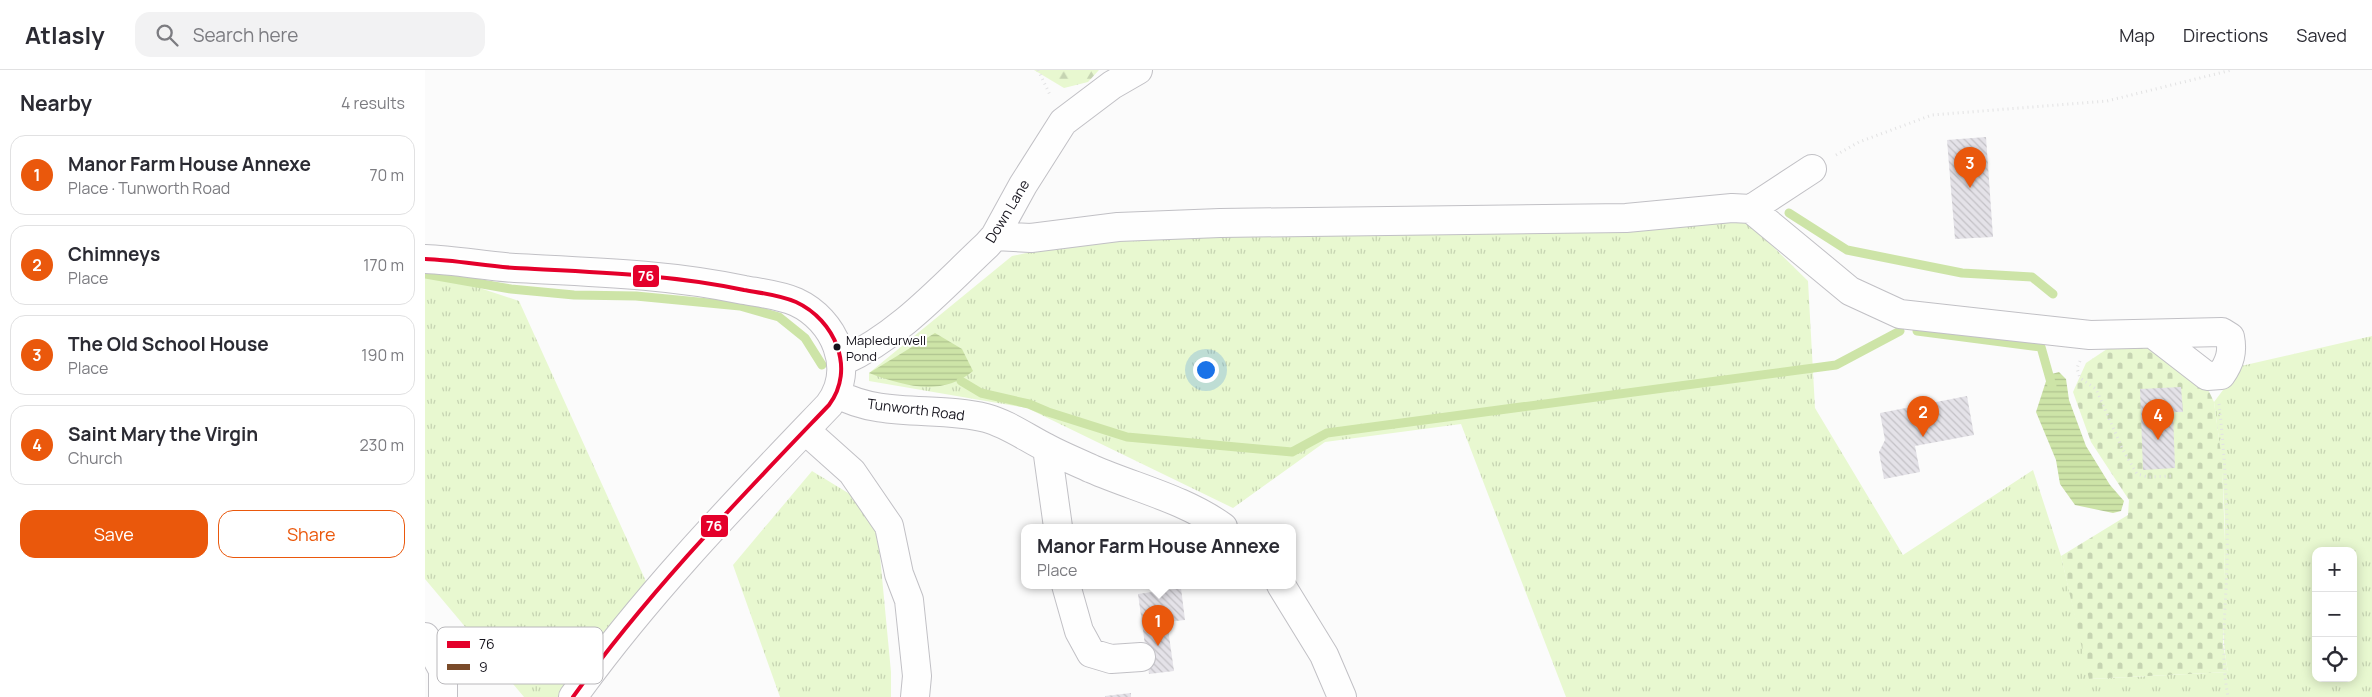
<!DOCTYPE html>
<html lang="en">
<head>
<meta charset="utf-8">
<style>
  body { margin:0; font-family:Manrope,sans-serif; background:#f2f2f3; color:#2b2b33 }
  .controls { position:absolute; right:15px; bottom:15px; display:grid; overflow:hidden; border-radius:10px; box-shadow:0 2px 12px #0003 }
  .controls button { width:45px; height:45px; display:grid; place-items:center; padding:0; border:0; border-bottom:1px solid #e1e1e2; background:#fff; color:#2b2b33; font:25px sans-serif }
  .you { position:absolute; left:780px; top:299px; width:18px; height:18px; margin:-12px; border:4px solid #fff; border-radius:50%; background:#1a73e8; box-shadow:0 0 0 8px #1a73e833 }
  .badge { display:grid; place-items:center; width:32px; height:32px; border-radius:50%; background:#ea580c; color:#fff; font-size:16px; font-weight:700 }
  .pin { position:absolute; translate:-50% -41px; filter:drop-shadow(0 1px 2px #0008) }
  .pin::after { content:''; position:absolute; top:26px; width:18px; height:15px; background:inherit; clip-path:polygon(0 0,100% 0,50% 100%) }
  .popup { position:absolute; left:596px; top:454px; width:275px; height:65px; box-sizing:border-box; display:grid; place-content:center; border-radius:10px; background:#fff; filter:drop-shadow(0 1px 4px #0005); font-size:16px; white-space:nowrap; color:#7c7c81 }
  .popup b { font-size:19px; color:#2b2b33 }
  .popup::after { content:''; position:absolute; left:50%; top:100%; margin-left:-10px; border:10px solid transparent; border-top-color:#fff }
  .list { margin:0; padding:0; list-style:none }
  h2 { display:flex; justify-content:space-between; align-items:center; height:65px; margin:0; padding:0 20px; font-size:21px }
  h2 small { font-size:16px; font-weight:400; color:#7c7c81 }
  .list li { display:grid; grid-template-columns:32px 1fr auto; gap:15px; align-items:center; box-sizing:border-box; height:80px; margin:0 10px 10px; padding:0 10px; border:1px solid #e1e1e2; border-radius:15px }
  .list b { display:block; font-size:19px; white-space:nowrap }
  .list p { margin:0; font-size:16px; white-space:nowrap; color:#7c7c81 }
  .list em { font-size:16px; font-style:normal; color:#7c7c81 }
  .actions { display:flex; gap:10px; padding:15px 20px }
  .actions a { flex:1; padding:11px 0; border:1px solid #ea580c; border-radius:15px; text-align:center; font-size:18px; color:#ea580c }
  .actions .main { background:#ea580c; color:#fff }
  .icon { flex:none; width:28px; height:28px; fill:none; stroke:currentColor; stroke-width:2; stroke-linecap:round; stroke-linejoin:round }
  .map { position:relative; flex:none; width:1947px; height:627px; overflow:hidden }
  header { display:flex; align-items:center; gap:30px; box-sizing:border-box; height:70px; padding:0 25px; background:#fff; border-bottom:1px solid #e1e1e2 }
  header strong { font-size:24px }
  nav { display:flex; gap:28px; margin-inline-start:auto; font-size:18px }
  .search { width:350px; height:45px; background:#f2f2f3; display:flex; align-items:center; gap:12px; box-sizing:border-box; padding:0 18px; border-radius:15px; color:#7c7c81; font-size:19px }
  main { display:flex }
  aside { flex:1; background:#fff }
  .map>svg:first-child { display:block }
  .grass { fill:url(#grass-tufts); fill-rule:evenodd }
  .forest { fill:url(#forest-firs) }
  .cemetery { fill:url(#cemetery-stones) }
  .water { fill:url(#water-rules) }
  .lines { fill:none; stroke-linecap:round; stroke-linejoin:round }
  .stream { stroke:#cde4a7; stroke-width:9 }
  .building { fill:url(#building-back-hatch) }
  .minor-casing { stroke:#c1c0c5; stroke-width:30 }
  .path { stroke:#e2e2e3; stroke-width:3; stroke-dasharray:1 4; stroke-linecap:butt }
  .minor { stroke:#fefefe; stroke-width:28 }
  .bus-1-casing { stroke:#fff; stroke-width:8 }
  .bus-1 { stroke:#e4002b; stroke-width:4 }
  .bus-dot { fill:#15131c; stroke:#fff; stroke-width:2 }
  .labels { text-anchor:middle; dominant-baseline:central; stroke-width:4; stroke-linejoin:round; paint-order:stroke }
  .bus-label { font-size:13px; fill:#15131c; stroke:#fff; text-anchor:start }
  .street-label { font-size:14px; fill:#15131c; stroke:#fff }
  .key { fill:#fff; stroke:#b9b8bb; stroke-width:1 }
  .key-label { font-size:14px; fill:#15131c }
  .line-badge { stroke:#fff; stroke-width:2 }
  .badge-label { font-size:14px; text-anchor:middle; font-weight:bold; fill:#fff }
</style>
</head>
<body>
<header>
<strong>Atlasly</strong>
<div class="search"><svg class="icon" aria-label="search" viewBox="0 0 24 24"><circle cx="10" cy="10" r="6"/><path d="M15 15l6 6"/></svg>Search here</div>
<nav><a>Map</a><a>Directions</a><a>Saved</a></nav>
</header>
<main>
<aside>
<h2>Nearby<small>4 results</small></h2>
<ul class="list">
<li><span class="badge">1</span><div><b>Manor Farm House Annexe</b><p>Place · Tunworth Road</p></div><em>70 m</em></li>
<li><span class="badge">2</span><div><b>Chimneys</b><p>Place</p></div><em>170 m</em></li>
<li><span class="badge">3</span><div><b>The Old School House</b><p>Place</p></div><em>190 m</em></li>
<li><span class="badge">4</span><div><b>Saint Mary the Virgin</b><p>Church</p></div><em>230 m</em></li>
</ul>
<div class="actions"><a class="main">Save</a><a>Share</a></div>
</aside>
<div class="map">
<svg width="1947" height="627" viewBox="0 0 1947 627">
  <defs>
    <pattern id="grass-tufts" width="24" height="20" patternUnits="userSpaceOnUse" patternTransform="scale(1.25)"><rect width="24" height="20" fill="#e8f8d0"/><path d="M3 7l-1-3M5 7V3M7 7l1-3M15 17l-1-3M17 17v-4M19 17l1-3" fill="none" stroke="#c6d4b2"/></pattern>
    <pattern id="forest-firs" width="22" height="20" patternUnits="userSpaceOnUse" patternTransform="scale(1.25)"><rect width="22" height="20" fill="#e8f8d0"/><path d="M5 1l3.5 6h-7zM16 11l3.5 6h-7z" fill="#c6d4b2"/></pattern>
    <pattern id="cemetery-stones" width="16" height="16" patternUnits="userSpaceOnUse" patternTransform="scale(1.25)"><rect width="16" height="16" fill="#e8f8d0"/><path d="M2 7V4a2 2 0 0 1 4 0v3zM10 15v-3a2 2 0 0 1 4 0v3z" fill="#c6d4b2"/></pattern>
    <pattern id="water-rules" width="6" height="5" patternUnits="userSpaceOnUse" patternTransform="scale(1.25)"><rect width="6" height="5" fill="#cde4a7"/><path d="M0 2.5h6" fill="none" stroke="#afc38f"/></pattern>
    <pattern id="building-back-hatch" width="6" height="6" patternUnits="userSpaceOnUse" patternTransform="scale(1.25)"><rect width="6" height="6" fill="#e4e2e8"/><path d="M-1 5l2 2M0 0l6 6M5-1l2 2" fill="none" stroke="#c3c1c6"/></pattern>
  </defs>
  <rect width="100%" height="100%" fill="#fbfbfb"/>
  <path class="grass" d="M1306 149 1324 153 1383 211 1390 338 1478 485 1608 400 1636 486 1665 609 1803 602C1794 559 1800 516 1800 473 1800 425 1796 379 1789 332L1816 296 1947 266V627H1141L1036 354 900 372 808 438 602 338 444 311V303L587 186 661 170ZM1891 481H1928V608H1891Z
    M0 200 94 231 224 518 135 627H99L0 509Z
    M387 401 433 429 453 465 466 602V627H355L308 495Z"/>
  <path class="forest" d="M609 0H674L663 12 639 18Z"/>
  <path class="cemetery" d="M1728 270 1778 309 1789 332 1797 391 1800 473 1798 574 1803 602 1664 609 1636 486 1703 445 1704 430 1666 372 1648 322 1661 293 1694 271Z"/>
  <path class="water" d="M510 263 537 279 548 301C517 327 479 316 444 303Z
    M1634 302 1641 309 1644 330 1661 376 1685 415 1699 431 1696 441 1688 443 1650 435 1635 414 1631 390 1611 342 1623 305Z"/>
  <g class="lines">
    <path class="stream" d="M1364 143 1422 180 1537 203 1607 207 1628 224
      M0 204 86 219 149 225 211 226 315 236 354 247 380 268 397 295
      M1492 261 1616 277 1627 316
      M536 311 556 323 604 334 623 342 702 367 867 382 902 363 1411 295 1475 261"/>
  </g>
  <path class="building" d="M1561 67 1568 167 1530 169 1522 70Z
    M1756 317 1758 342H1748L1750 398 1718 400 1715 319Z
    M1542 326 1549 365 1490 376 1495 402 1459 409 1454 382 1460 370 1455 343Z
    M713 455V457H692V456Z
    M756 518 760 550 742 552 749 601 724 604 713 524Z
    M706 623V627H680V626Z"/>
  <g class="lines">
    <g class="minor-casing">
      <path id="minor" d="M1326 139 1387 99
        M570 166 606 168 693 157 795 153 1201 148 1307 138 1326 139 1425 221 1475 244 1665 265 1797 262 1805 267C1808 282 1805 292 1796 305L1782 306 1729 265
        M0 189C30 190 60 196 90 198 167 202 244 204 319 220 336 223 355 225 371 232 410 250 431 299 404 335 315 428 224 521 148 627
        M418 291C475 265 517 217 562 175L570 166 598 115 638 52 687 15 713 0
        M413 324C454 348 515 336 561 348 583 354 602 368 622 378 637 386 652 392 667 399 711 418 759 429 798 457
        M380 360 427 402 464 456 474 504 484 530 492 606 490 627
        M622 378 633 457
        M641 515 654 561 666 583 686 589 716 587
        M856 515 899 585 917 627
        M0 567 18 600V627"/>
    </g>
    <path class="path" d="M613 0 626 27
      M1411 85 1434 72 1507 45 1682 31 1807 0
      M1655 291 1652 298 1655 308 1671 319 1698 380 1712 404 1723 407 1748 406
      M1794 334C1800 387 1803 440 1802 494 1801 537 1795 584 1803 627"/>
    <use href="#minor" class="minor"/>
    <g class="bus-1-casing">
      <path id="bus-1" d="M0 189C30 190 60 196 90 198 167 202 244 204 319 220 336 223 355 225 371 232 410 250 431 299 404 335 315 428 224 521 148 627"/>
    </g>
    <use href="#bus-1" class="bus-1"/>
  </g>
  <circle class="bus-dot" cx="412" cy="277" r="4.5"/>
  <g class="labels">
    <g class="bus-label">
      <text x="421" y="270">Mapledurwell<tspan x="421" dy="16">Pond</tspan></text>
    </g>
    <g class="street-label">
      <text transform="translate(582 141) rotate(-59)">Down Lane</text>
      <text transform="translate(491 339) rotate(7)">Tunworth Road</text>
    </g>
  </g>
  <rect x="12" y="557" width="166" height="57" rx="8" class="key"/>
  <rect x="22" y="571" width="23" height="7" fill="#e4002b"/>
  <rect x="22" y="594" width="23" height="6" fill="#7a4b2a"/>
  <g class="key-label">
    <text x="54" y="579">76</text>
    <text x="54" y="602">9</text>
  </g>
  <g class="line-badge">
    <rect x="207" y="194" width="28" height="24" rx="5" fill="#e4002b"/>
    <rect x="275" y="444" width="29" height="24" rx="5" fill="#e4002b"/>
  </g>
  <g class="badge-label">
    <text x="221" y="211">76</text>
    <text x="289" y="461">76</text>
  </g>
</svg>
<div class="controls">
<button>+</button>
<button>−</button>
<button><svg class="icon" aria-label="locate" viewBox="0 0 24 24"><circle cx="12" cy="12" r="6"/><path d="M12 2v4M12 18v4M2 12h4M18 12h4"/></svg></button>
</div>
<div class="you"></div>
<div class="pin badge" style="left:733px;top:576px">1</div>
<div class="popup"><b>Manor Farm House Annexe</b>Place</div>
<div class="pin badge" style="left:1498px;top:367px">2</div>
<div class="pin badge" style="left:1545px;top:118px">3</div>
<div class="pin badge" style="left:1733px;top:370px">4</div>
</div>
</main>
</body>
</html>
